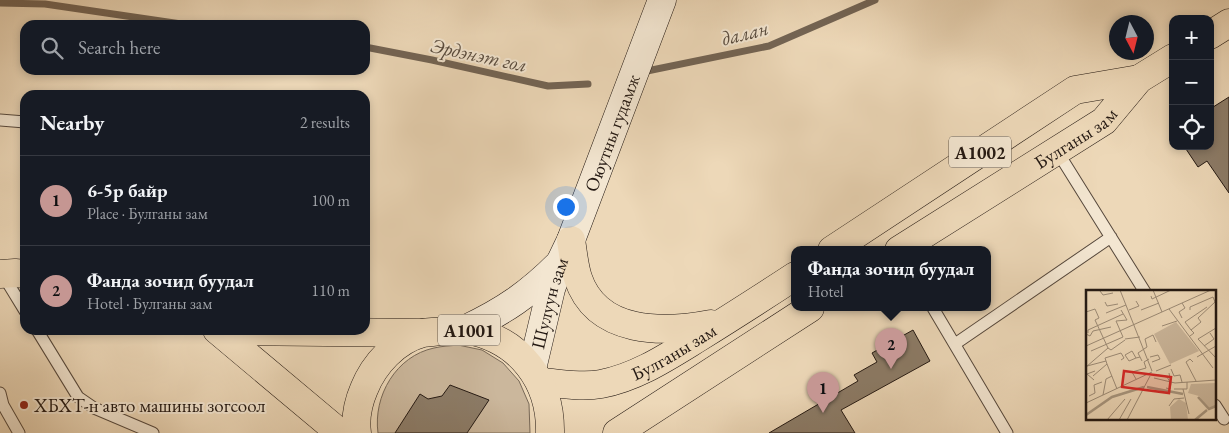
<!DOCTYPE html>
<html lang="en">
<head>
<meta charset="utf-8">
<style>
  body { margin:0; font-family:"EB Garamond",serif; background:#242831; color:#f1f3f6 }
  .controls { position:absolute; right:15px; top:15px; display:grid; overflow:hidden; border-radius:10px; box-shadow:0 2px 8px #0003 }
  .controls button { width:45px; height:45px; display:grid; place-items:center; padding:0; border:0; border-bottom:1px solid #363941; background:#171b24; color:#f1f3f6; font:25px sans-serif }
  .compass { position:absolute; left:1109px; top:15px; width:45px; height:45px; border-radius:50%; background:#171b24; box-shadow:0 2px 8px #0003; rotate:173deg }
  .you { position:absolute; left:565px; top:206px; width:18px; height:18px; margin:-12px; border:4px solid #fff; border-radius:50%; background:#1a73e8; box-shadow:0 0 0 8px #1a73e833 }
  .badge { display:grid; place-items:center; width:32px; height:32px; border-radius:50%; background:#c59692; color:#111; font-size:16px; font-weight:700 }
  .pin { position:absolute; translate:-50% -41px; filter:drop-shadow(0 1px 2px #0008) }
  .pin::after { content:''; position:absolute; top:26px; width:18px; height:15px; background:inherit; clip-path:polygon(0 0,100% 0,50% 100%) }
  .popup { position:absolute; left:791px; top:246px; width:200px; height:65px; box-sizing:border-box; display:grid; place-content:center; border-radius:10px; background:#171b24; filter:drop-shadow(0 1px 4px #0005); font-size:16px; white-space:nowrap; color:#9ea1a6 }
  .popup b { font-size:19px; color:#f1f3f6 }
  .popup::after { content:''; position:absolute; left:50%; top:100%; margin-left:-10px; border:10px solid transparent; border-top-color:#171b24 }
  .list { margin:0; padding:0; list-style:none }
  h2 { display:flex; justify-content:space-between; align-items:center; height:65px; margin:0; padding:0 20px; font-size:21px }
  h2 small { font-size:16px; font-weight:400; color:#9ea1a6 }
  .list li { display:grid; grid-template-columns:32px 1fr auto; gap:15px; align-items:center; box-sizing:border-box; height:90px; padding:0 20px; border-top:1px solid #363941 }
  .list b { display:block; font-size:19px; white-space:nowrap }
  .list p { margin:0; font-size:16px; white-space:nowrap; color:#9ea1a6 }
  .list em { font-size:16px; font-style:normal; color:#9ea1a6 }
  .icon { flex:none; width:28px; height:28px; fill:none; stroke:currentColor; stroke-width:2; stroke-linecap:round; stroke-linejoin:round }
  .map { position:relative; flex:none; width:1229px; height:433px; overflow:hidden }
  .search { position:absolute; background:#171b24; box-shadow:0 2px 8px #0003; left:20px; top:20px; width:350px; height:55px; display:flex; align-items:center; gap:12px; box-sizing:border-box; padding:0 18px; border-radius:15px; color:#9ea1a6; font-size:19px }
  .panel { position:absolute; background:#171b24; box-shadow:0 2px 8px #0003; left:20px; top:90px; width:350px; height:245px; border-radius:15px }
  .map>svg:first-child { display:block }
  .green { fill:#cbb79c; stroke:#776857 }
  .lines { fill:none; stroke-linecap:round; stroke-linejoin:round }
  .stream { stroke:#736454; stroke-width:7 }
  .building { fill:#8c7c68; stroke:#231812 }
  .lane-casing { stroke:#56483c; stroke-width:13 }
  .secondary-casing { stroke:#231812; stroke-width:29 }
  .highway-casing { stroke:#231812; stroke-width:29 }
  .lane { stroke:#f3e6d1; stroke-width:11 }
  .secondary { stroke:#f3e6d1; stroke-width:28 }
  .highway { stroke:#edd8b8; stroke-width:28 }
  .poi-dot { fill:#8f2418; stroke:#f3e6d1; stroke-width:2 }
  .labels { text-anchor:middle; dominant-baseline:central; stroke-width:4; stroke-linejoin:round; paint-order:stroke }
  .shield { fill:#f3e6d1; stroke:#61564b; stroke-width:1 }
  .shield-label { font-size:18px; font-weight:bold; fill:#231812 }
  .street-label { font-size:19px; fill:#231812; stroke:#f3e6d1 }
  .poi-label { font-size:19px; fill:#231812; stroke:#f3e6d1; text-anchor:start }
  .water-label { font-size:20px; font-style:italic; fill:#584b3e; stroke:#f3e6d1 }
  .inset-river { fill:none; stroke:#a89780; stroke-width:2.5 }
  .inset-road { fill:none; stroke:#9c8b76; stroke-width:1 }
  .view { fill:#d62828; fill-opacity:0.15; stroke:#d62828; stroke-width:2.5 }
  .inset-edge { fill:none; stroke:#231812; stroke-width:2.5 }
</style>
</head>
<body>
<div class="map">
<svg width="1229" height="433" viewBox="0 0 1229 433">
  <rect width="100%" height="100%" fill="#edd8b8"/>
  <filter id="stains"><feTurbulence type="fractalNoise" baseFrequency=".004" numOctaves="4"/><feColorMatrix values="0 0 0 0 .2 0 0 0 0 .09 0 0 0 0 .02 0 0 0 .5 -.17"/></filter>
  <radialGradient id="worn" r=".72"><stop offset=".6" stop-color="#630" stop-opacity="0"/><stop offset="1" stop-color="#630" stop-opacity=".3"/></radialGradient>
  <path class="green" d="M458 345 482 350 503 363 519 381 529 404 530 433H378C373 396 396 356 434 348 442 346 450 346 458 345Z"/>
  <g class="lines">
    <path class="stream" d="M0 3 45 4 188 25
      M365 47 432 60 548 86 588 84
      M647 71 769 46 875 0"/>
  </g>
  <path class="building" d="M1229 97V193L1207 161 1198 167 1184 146H1210V109Z
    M913 330 930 361 841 410 855 433H769L858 381 854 375 877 362 872 353Z
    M450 385 489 400 467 433H395L420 394 428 399 442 396Z"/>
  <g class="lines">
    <g class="lane-casing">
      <path id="lane" d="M0 120 25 122
        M1057 151 1145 292
        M3 275 25 311
        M933 308 1007 433
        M37 330 78 397 94 408 153 433
        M955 344 1111 237
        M0 393 3 405 19 433
        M1215 405 1224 419"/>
    </g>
    <g class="secondary-casing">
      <g id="secondary">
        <path d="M466 329C504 311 529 294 559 264"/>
        <path id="s1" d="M532 369 551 289 560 263 571 240 662 0"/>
      </g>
    </g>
    <g class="highway-casing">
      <g id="highway">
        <path d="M1210 35 1229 23"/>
        <path d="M571 240C573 252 574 266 578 278 597 335 664 333 711 324"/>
        <path d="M832 250 1075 90 1139 79"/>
        <path id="s2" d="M899 250 1104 121 1139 79 1173 58"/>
        <path d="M0 274 15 273 25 274"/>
        <path d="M217 330 340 433"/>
        <path d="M220 331 421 333"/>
        <path id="s3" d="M540 382C559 383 581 388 601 384 637 377 667 357 698 338 730 318 763 297 795 276"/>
        <path d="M357 433C355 418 358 403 364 389 374 364 396 340 423 333 429 332 436 332 442 331 450 331 460 328 468 330 520 340 551 381 550 433"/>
        <path d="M617 433 810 308"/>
      </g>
    </g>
    <use href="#lane" class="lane"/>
    <use href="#secondary" class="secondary"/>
    <use href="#highway" class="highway"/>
  </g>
  <circle class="poi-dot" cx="24" cy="405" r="5"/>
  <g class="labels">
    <g class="shield">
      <rect x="949" y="136.5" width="62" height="31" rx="4"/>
      <rect x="438" y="314.5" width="62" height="31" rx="4"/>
    </g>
    <g class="shield-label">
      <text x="980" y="152">A1002</text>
      <text x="469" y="330">A1001</text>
    </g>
    <g class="street-label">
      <text stroke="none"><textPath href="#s1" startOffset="250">Оюутны гудамж</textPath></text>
      <text stroke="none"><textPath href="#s2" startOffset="209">Булганы зам</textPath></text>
      <text stroke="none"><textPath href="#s1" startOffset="68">Шулуун зам</textPath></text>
      <text stroke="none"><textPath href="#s3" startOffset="141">Булганы зам</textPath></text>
    </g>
    <g class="poi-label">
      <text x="34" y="405">ХБХТ-н авто машины зогсоол</text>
    </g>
    <g class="water-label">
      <text transform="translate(745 33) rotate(-14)">далан</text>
      <text transform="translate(479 55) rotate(12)">Эрдэнэт гол</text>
    </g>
  </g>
  <g transform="translate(1086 290)">
    <rect width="130" height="130" fill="#edd8b8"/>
    <path d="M90 32 113 61 84 74 68 44ZM130 93V115L123 119 113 106 102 103 105 94ZM93 109 100 113 102 130H85L84 117Z" fill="#cbb79c"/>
    <path class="inset-river" d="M61 97 97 104M112 107 123 119 130 116M0 125 26 107 58 97M109 130 121 120"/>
    <path class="inset-road" d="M34 0 66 81M67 0 76 22M14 1 17 5 27 3M65 6 66 9 85 0M19 12 21 16 32 14M83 19 127 78M43 20 53 16 50 11M55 20 73 13M0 22 9 19 13 28 9 30 22 58 0 77M20 23 40 15M96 28 93 22 99 18 96 13M76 36 91 31M130 38 112 49 130 68M105 40 99 32 121 17M2 43V40L37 24M0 44 4 46 7 41 25 37M104 46 108 43 105 40 115 32 112 28 129 12 127 7 104 17V20M39 49 54 47M59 49 67 45 70 52M0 56 125 0M118 56 128 49 124 43M22 58 25 60 39 50M5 61 37 47 30 31 41 30 35 20M64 67 72 65 74 69 66 72M111 67 130 56M50 68 46 61 39 65 43 71 50 68 54 67M56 71 52 63 61 57 59 49M107 72 104 69 100 72 110 91M21 74 19 68 35 63 38 68 35 70M1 76 20 71M85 79 88 86 94 85 96 92M70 81 85 75M72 85 81 87 84 92M7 86 21 74 31 99M68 88 89 93 130 90M50 89 46 82 60 78 58 72 63 69M8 90 1 84 9 81M80 98 84 99 85 93 83 83M88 99H101V92M97 99 103 124M17 105 20 89 26 86M3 106 9 103 8 95 16 92M0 113 66 82M83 116 88 109 98 108M21 130 39 109M33 130 45 109M41 130 64 86"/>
    <path class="view" d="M38 81 85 87 83 103 36 97Z"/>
    <rect width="130" height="130" class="inset-edge"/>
  </g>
  <rect width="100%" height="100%" filter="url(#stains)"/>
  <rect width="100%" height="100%" fill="url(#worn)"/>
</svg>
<div class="controls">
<button>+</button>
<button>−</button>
<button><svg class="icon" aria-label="locate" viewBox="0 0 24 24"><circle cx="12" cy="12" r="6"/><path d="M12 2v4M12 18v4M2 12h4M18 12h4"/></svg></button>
</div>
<svg class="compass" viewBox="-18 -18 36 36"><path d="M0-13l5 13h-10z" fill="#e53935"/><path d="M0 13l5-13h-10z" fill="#9ea1a6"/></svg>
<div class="you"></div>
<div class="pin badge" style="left:823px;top:413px">1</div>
<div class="pin badge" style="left:891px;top:369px">2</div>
<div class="popup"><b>Фанда зочид буудал</b>Hotel</div>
<div class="search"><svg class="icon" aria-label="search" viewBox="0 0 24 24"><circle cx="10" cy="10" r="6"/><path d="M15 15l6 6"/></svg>Search here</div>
<section class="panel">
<h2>Nearby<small>2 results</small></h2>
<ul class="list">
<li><span class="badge">1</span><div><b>6-5р байр</b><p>Place · Булганы зам</p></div><em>100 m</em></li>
<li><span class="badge">2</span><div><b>Фанда зочид буудал</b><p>Hotel · Булганы зам</p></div><em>110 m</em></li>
</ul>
</section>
</div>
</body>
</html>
